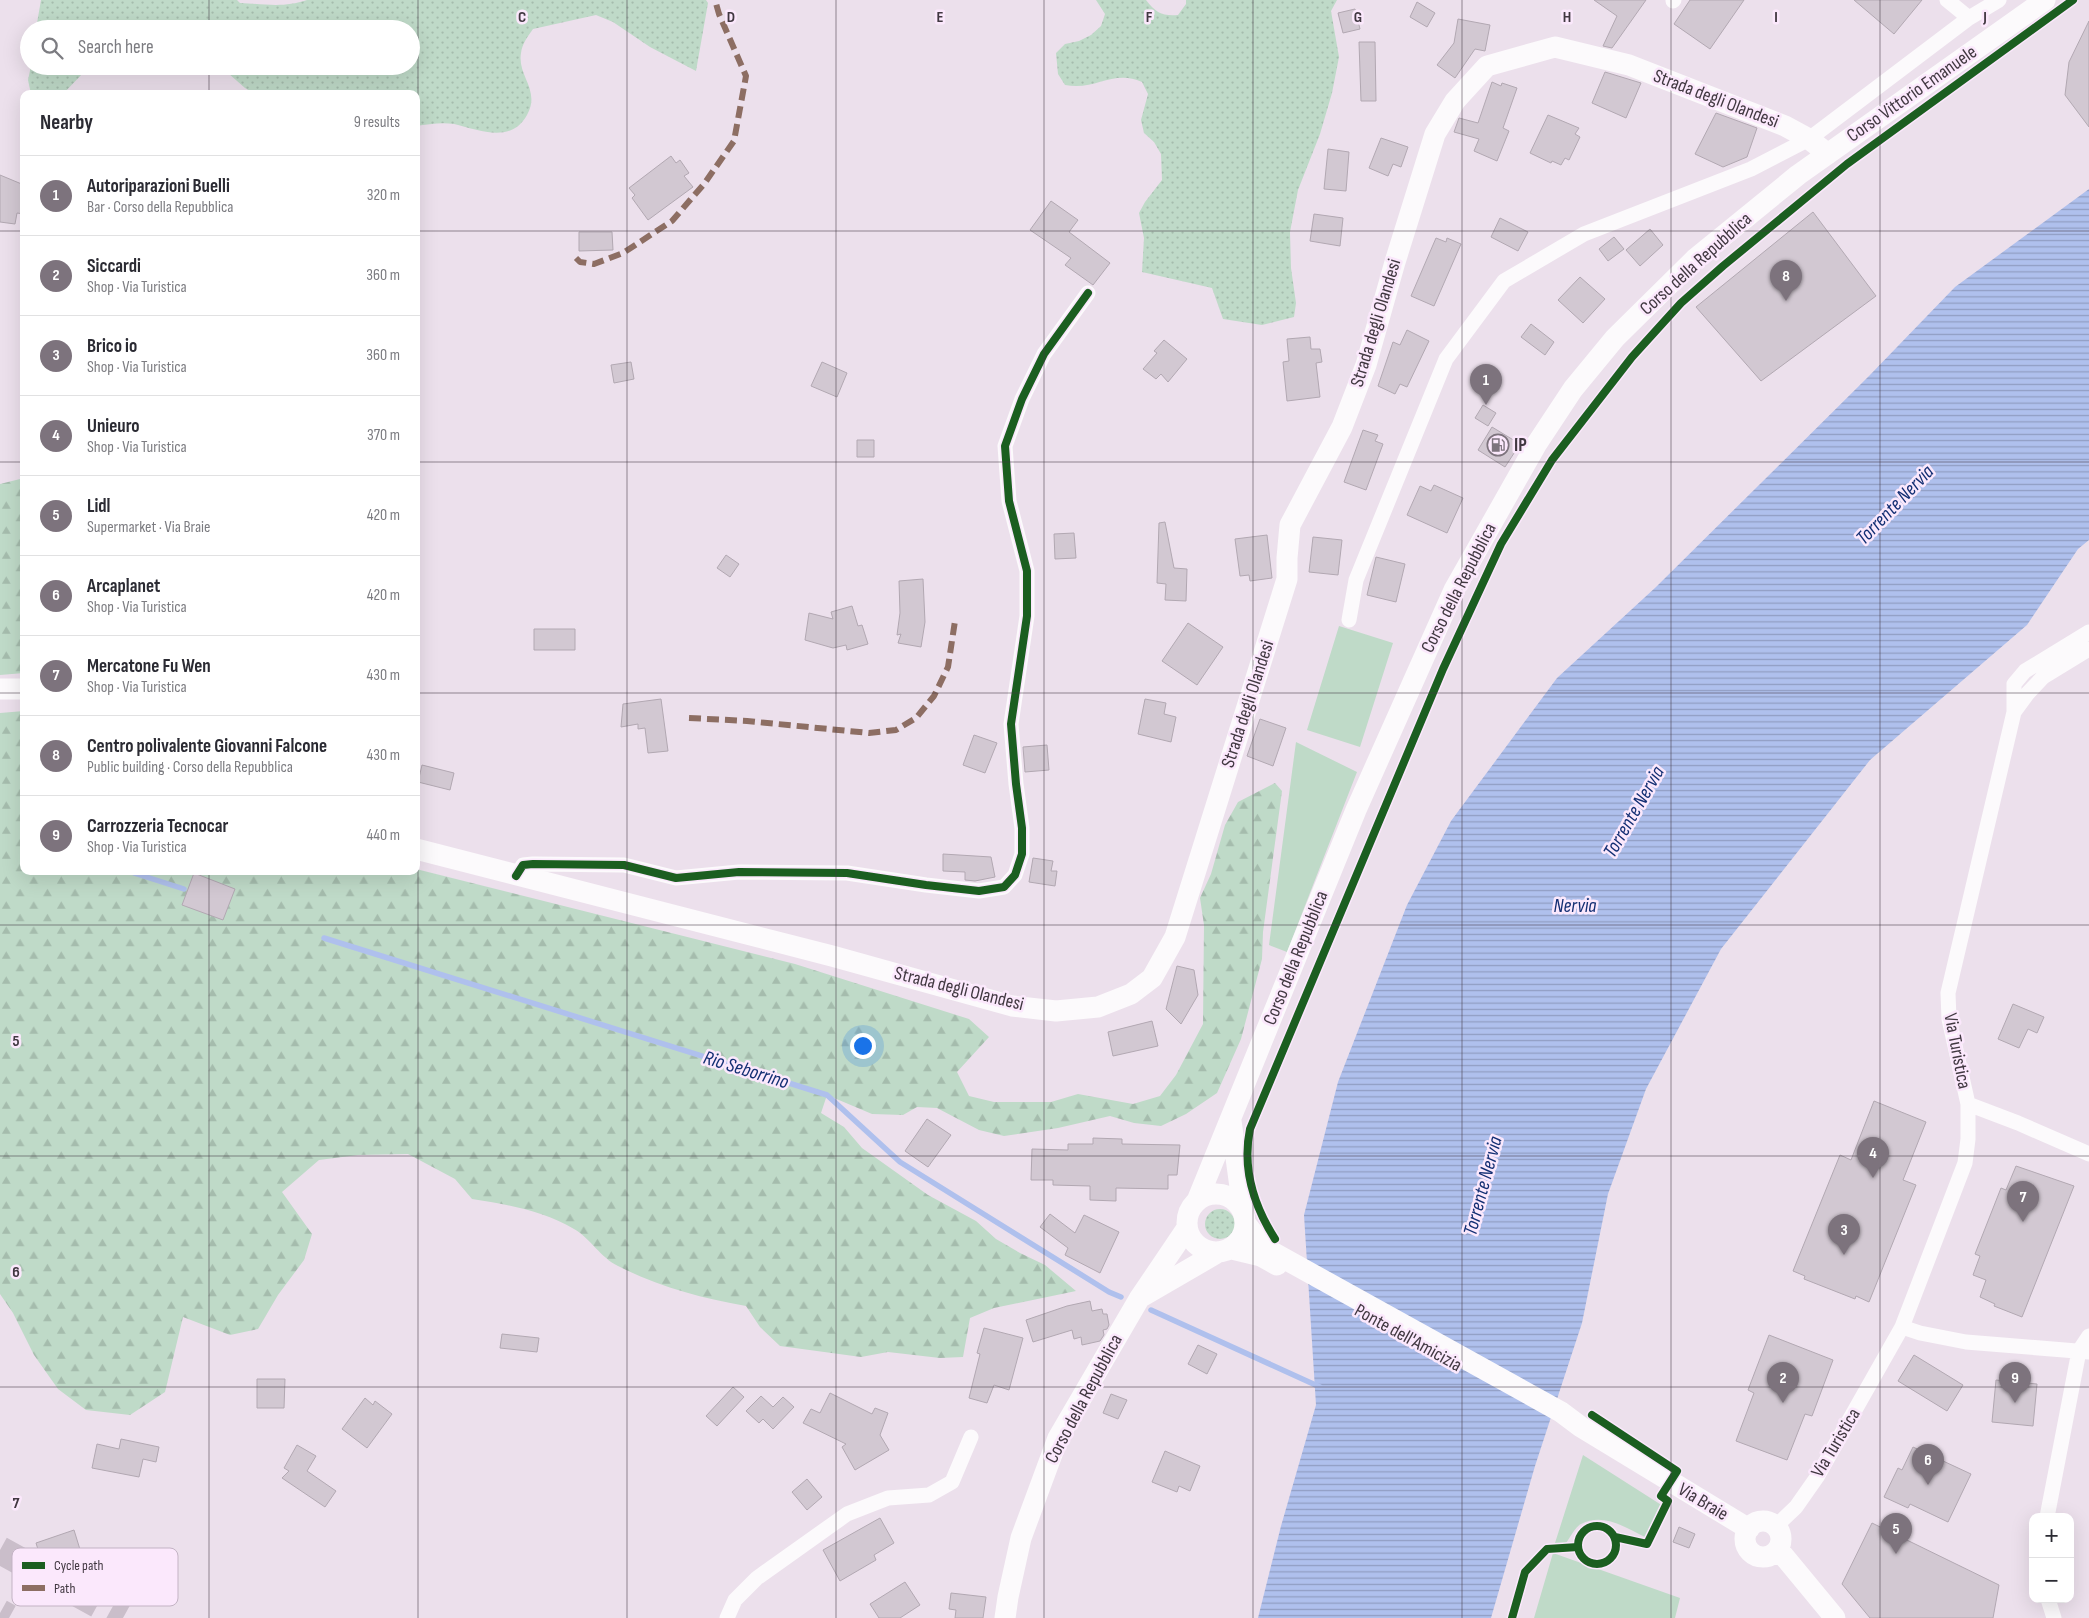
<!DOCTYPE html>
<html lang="en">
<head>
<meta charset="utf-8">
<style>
  body { margin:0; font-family:"Sofia Sans Condensed",sans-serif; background:#f2f2f3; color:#2b2b33 }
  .controls { position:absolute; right:15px; bottom:15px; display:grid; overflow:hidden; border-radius:10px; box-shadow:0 5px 20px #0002 }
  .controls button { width:45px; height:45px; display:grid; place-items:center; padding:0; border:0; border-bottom:1px solid #e1e1e2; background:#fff; color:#2b2b33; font:25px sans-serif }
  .you { position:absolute; left:862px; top:1045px; width:18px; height:18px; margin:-12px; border:4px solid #fff; border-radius:50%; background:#1a73e8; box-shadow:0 0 0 8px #1a73e833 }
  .badge { display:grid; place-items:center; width:32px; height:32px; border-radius:50%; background:#7d737d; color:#fff; font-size:16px; font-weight:700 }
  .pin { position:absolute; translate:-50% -41px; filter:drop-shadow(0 1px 2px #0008) }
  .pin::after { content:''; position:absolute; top:26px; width:18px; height:15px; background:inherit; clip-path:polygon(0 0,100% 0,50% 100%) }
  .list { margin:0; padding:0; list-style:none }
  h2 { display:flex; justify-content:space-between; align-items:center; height:65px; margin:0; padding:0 20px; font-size:21px }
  h2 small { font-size:16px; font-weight:400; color:#7c7c81 }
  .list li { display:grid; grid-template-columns:32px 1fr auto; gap:15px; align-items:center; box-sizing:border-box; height:80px; padding:0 20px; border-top:1px solid #e1e1e2 }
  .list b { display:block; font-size:19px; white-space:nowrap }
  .list p { margin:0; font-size:16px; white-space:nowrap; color:#7c7c81 }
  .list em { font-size:16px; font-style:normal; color:#7c7c81 }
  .icon { flex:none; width:28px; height:28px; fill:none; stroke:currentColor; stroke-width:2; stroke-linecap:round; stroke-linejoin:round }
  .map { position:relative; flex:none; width:2089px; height:1618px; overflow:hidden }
  .search { position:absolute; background:#fff; box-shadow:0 5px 20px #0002; left:20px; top:20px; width:400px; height:55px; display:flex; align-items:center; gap:12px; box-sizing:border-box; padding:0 18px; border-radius:28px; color:#7c7c81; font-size:19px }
  .panel { position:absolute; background:#fff; box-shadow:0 5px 20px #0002; left:20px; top:90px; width:400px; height:785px; border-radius:10px }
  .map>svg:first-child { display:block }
  .grass { fill:url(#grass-dots) }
  .forest { fill:url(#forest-firs) }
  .park { fill:#bfdac8 }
  .water { fill:url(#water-rules) }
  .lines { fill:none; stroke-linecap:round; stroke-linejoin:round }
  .stream { stroke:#afc0ed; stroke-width:5.5 }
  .building { fill:#d2c8d2; stroke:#b2a8b2 }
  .highway-tunnel { stroke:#cabeca; stroke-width:28; stroke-dasharray:28 14; stroke-linecap:butt }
  .street { stroke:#fcfafc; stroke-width:15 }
  .secondary { stroke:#fcfafc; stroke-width:21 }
  .quiet { stroke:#8d6e63; stroke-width:6; stroke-dasharray:12 6; stroke-linecap:butt }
  .cycleway-casing { stroke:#fbe8fc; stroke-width:11 }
  .cycleway { stroke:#1b5e20; stroke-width:8 }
  .grid { fill:none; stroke:#413841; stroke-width:1; stroke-opacity:0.55 }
  .labels { text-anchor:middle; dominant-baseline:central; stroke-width:5; stroke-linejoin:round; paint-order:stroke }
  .street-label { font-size:19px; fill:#413841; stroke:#fbe8fc }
  .poi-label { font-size:19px; font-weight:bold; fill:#413841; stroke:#fbe8fc; text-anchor:start }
  .water-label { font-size:20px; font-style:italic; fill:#132f73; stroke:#fbe8fc }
  .key { fill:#fbe8fc; stroke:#c3b3c4; stroke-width:1 }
  .key-label { font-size:14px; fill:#413841 }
  .grid-label { font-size:16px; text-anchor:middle; font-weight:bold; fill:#413841; stroke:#fbe8fc; stroke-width:5; stroke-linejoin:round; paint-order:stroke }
</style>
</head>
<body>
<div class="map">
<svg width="2089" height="1618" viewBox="0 0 2089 1618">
  <defs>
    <pattern id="grass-dots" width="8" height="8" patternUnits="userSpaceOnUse" patternTransform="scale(1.25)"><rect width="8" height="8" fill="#bfdac8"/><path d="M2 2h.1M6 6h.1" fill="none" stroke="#a5bcad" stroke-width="1.8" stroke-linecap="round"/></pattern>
    <pattern id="forest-firs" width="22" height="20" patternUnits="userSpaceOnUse" patternTransform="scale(1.25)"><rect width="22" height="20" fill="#bfdac8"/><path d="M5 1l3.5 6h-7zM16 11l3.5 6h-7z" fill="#a5bcad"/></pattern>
    <pattern id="water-rules" width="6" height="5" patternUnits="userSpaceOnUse" patternTransform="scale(1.25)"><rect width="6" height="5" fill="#afc0ed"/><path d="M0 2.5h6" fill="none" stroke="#909dc2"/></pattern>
  </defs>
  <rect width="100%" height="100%" fill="#ece0ec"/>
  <path class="grass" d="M41 0H237L240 3C265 4 284 8 307 0H706L708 3 696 71 650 47 613 22 596 15 533 29C528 36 522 44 521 53 517 76 541 90 527 115 511 144 479 130 454 124 442 122 429 124 416 126V94H255L245 88 220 66H411V29H36Z
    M1096 0H1146C1156 13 1162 16 1178 15L1186 4V0H1337L1331 11 1339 57 1332 93 1320 134 1298 190 1290 232 1291 268 1296 303 1294 317 1262 325 1223 319 1212 288 1142 272 1144 238 1139 213 1145 202 1162 180 1161 154 1154 142 1144 133 1141 120 1148 94 1142 82C1113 69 1096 91 1065 85L1058 74 1056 53 1065 44 1079 41 1091 35 1101 26 1105 14Z
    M31 66H96L84 72 63 94H31L28 80Z
    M1205 1224a15 15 0 1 1 30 0a15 15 0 1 1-30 0Z"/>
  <path class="forest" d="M24 478V673L0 675V484Z
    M24 711V871H416V869L795 964 969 1019 989 1037 957 1072 969 1096 994 1102H1051L1078 1094 1133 1104 1160 1096 1176 1075 1203 1024 1204 925 1200 898 1211 874 1225 825 1238 802 1275 783 1282 791 1263 932 1262 959 1241 1039 1217 1093 1186 1114 1161 1126 1134 1123 1110 1116 1058 1128 1004 1136 979 1130 937 1108 917 1107 903 1115 872 1114 827 1095 821 1113 844 1127 862 1148 928 1195 976 1221 996 1239 1020 1253 1045 1265 1076 1291 994 1308 970 1318 963 1357 940 1358 888 1352 861 1357 780 1346 760 1327 746 1306C701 1298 659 1287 618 1266 601 1258 590 1238 574 1229 544 1211 506 1204 472 1199L455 1179 408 1154 358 1155 319 1160 282 1192 312 1234 304 1260 278 1295 258 1329 230 1335 183 1317 165 1392 130 1415 86 1410 58 1389 34 1355 13 1313 0 1294V713Z"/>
  <path class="park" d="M1339 626 1393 643 1360 747 1307 730Z
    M1296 742 1357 772 1287 952 1269 945Z
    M1583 1455 1663 1506 1647 1538C1626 1528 1604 1512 1581 1524 1575 1527 1570 1538 1566 1543H1555Z
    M1553 1553 1680 1598 1675 1618H1534Z"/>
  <path class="water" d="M2089 189V540L2078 549 2027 625 1870 760 1721 949 1646 1089 1608 1194 1582 1323 1535 1466 1491 1618H1258L1281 1526 1316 1405 1304 1215 1338 1082 1407 905 1451 821 1557 678 1656 587 1869 376 1955 287Z"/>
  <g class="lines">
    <path class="stream" d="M134 873 184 889
      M324 938 827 1095 900 1162 1109 1292 1121 1297
      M1151 1310 1320 1387"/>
  </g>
  <path class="building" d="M1594 0H1646L1612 48 1603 46 1617 16Z
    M1690 0H1744L1710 49 1674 24Z
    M1854 0H1922L1894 34Z
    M1417 2 1435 13 1427 27 1410 17Z
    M1355 9 1360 29 1343 33 1338 13Z
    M1458 19 1490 25 1485 51 1475 49 1455 78 1437 65 1454 43Z
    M2089 21V127L2065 95 2069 62Z
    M1359 42H1375L1376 101H1361Z
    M1605 72 1641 83 1626 118 1592 103Z
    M1492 82 1501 86 1502 83 1517 88 1503 128 1509 131 1497 161 1474 151 1479 139 1454 132 1459 118 1478 123Z
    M1716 113 1757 128 1747 157 1723 167 1695 154Z
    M1548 115 1579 128 1575 134 1580 137 1569 160 1565 158 1561 165 1552 161 1551 163 1530 153Z
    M1381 138 1408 147 1401 167 1393 164 1388 176 1369 168Z
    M1328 149 1349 152 1346 191 1324 189Z
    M671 156 676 163 680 160 689 173 684 176 693 187 648 220 632 198 635 195 629 188Z
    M0 175 24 185V214L17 213 15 224 0 222Z
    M1051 201 1078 220 1069 232 1110 263 1093 285 1065 265 1071 258 1030 230Z
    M1813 212 1876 296 1761 381 1696 307Z
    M1314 214 1343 218 1340 246 1310 241Z
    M1500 218 1528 232 1518 251 1491 237Z
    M1650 229 1663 245 1640 266 1626 250Z
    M579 232H612L613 250 579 251Z
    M1614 237 1624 249 1608 261 1599 249Z
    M1436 238 1446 242 1447 238 1461 244 1434 306 1411 296Z
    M1580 277 1605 299 1583 323 1558 300Z
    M1531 324 1554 342 1545 355 1521 337Z
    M1407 330 1429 341 1407 387 1400 384 1395 394 1378 386 1393 342 1400 345Z
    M1310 337 1311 349H1320L1322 362 1316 363 1320 397 1287 401 1283 362 1289 361 1287 339Z
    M1164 340 1187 359 1168 382 1161 374 1156 379 1143 369 1157 353 1154 351Z
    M631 362 634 379 614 383 611 365Z
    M822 362 847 373 837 397 811 386Z
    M1483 405 1496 413 1488 426 1475 418Z
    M1492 427 1520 444 1505 467 1478 450Z
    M1363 430 1378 435 1375 441 1383 444 1366 490 1344 482Z
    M857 440H874V457H857Z
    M1434 485 1463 498 1447 533 1407 515 1420 486 1431 491Z
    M1165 522 1174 568 1187 569 1186 601 1165 600 1166 584 1157 583 1159 523Z
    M1074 533 1076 558 1055 559 1054 534Z
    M1267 535 1272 578 1250 581 1249 575 1240 576 1235 539Z
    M1313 537 1342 540 1338 575 1309 572Z
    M726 555 739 564 730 577 717 568Z
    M1376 557 1405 564 1396 602 1367 595Z
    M923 579 925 622 921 647 898 643 901 634 897 635 900 613 899 581Z
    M852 606 858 626 862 625 868 644 847 650 846 645 833 648 805 640 809 613 833 619 831 612Z
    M1188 623 1223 647 1197 685 1162 661Z
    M534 629H575V650H534Z
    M661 699 668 751 648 753 645 728 638 729V724L621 727 623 704Z
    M1145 699 1166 703 1164 714 1176 717 1171 742 1138 734Z
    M1260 719 1286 728 1273 766 1247 756Z
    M974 735 997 743 985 773 963 765Z
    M1047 745 1049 770 1025 772 1023 747Z
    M422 765 454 773 450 790 418 782Z
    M943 854 991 857 995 877 975 881 965 880V872L943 871Z
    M1033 858 1053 861 1051 871H1057L1055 886 1029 882Z
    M194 873 235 889 223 920 182 905Z
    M1177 966 1194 970 1198 995 1181 1024 1166 1009Z
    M2013 1004 2044 1017 2037 1033 2028 1029 2019 1048 1998 1039Z
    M1152 1021 1158 1046 1113 1056 1108 1032Z
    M1874 1101 1926 1122 1903 1180 1916 1185 1869 1302 1856 1296 1855 1299 1804 1279 1805 1276 1793 1271 1840 1155 1851 1160Z
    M927 1119 951 1135 928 1167 905 1151Z
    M1093 1138 1122 1139V1144L1180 1145 1177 1175H1168V1189L1116 1188V1201L1090 1200V1186L1053 1185V1180H1031L1032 1149 1068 1150V1144H1093Z
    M2016 1166 2074 1186 2022 1317 1994 1306 1995 1304 1980 1297 1986 1280 1973 1275 1980 1256 1975 1254 2001 1188 2006 1190Z
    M1050 1214 1075 1233 1084 1215 1119 1232 1100 1273 1065 1255 1068 1248 1040 1227Z
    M1090 1301 1092 1311 1102 1309 1103 1314H1107L1109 1325 1107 1329 1103 1330 1104 1335 1100 1341 1082 1345 1081 1337 1074 1339 1072 1330 1033 1342 1026 1320 1067 1306Z
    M984 1328 1023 1338 1009 1390 994 1385 987 1403 969 1398 980 1354 977 1353Z
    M502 1334 539 1338 537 1352 500 1348Z
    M1769 1335 1833 1360 1812 1416 1805 1414 1787 1460 1736 1441 1754 1393 1748 1390Z
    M1198 1345 1217 1354 1207 1374 1188 1364Z
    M1914 1355 1963 1385 1947 1411 1898 1381Z
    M257 1379H285L284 1408H257Z
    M1996 1380 2037 1384 2033 1426 1992 1422Z
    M733 1387 744 1397 717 1426 706 1416Z
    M830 1393 872 1414 875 1408 888 1413 880 1435 889 1450 855 1470 842 1447 846 1444 803 1423 811 1409 820 1413Z
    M1111 1394 1127 1400 1118 1419 1103 1413Z
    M761 1396 773 1407 783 1397 794 1407 773 1429 763 1419 759 1423 746 1411Z
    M365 1398 373 1405 375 1401 392 1414 367 1448 342 1429Z
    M121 1439 159 1447 156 1462 143 1459 139 1477 92 1468 97 1444 119 1449Z
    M297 1445 316 1456 307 1471 336 1491 325 1507 282 1478 289 1471 284 1468Z
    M1913 1447 1971 1474 1948 1522 1910 1504 1908 1508 1884 1497 1898 1468 1902 1470Z
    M1165 1451 1200 1466 1190 1491 1179 1486 1177 1492 1152 1482Z
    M807 1479 822 1497 807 1510 792 1492Z
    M880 1518 894 1543 874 1555 876 1560 840 1581 823 1550Z
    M1872 1523 1999 1585 1993 1618H1870L1842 1584Z
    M1679 1527 1695 1534 1689 1548 1673 1542Z
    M74 1530 82 1556 70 1560 71 1563 45 1572 36 1543Z
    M905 1582 920 1605 900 1618H879L870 1604Z
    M951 1593 986 1597 983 1618H955L956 1610 949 1609Z"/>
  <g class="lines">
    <path class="highway-tunnel" d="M0 1550 123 1618
      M0 1613 9 1618"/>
    <path class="street" d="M1947 0 1969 18
      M1673 1 1674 0
      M1349 620 1356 580 1446 359 1504 281 1584 234 1751 169 1809 139 1969 18 1999 0
      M2014 712 2028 693 2043 677 2089 649
      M516 876 523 865 533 864 624 865 676 878 739 872 847 873 926 885 979 891 1004 887 1015 875 1022 854V828L1016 784 1011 724 1027 616V571L1009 501 1005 446 1022 399 1044 354 1088 293
      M1968 1104 2018 1123 2089 1154
      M1902 1327 1920 1333 1966 1342 2089 1352
      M2047 1517 2079 1351 2089 1336
      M1775 1527 1796 1507 1817 1477 1902 1327 1965 1163 1968 1139V1104L1949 1019 1948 993 2014 712V684L2025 671 2089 632
      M2048 1599 2054 1618
      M727 1618 735 1600 757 1578 847 1514 888 1498 929 1495 952 1482 971 1437"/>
    <path class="secondary" d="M0 689H24
      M416 849 832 956 1012 1006 1056 1011 1098 1007 1131 994 1152 978 1175 937 1287 579V558L1290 525 1342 427 1366 365 1395 262 1435 134 1455 101 1487 66 1555 47 1629 65 1785 126 1809 139 1828 154
      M1231 1121 1243 1209
      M1187 1223a29 29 0 1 1 58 0a29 29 0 1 1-58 0Z
      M1197 1201 1356 810 1454 590 1536 445 1573 389 1615 338 1695 259 1798 175 2045 0
      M1246 1224 1265 1248 1561 1412 1581 1427 1749 1529
      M1232 1249 1261 1256 1277 1265
      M1143 1296 1217 1253
      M1745 1539a18 18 0 1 1 36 0a18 18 0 1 1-36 0Z
      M1778 1549 1835 1618
      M1005 1618 1008 1597 1021 1538 1058 1438 1139 1299 1187 1228"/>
    <path class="quiet" d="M576 258 580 262 594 264 623 253 672 221 704 184 734 141 746 76 719 14 715 0
      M689 718 747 721 869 733 896 730 916 718 934 696 948 667 955 621"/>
    <g class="cycleway-casing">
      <path id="cycleway" d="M516 876 523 865 533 864 624 865 676 878 739 872 847 873 926 885 979 891 1004 887 1015 875 1022 854V828L1016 784 1011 724 1027 616V571L1009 501 1005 446 1022 399 1044 354 1088 293
        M1275 1239C1254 1206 1242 1168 1250 1129L1443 669 1501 544 1552 460 1632 357 1681 303 1723 266 1847 164 2073 0
        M1592 1415 1677 1471 1661 1496 1668 1501 1647 1544 1615 1537
        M1578 1545a19 19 0 1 1 38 0a19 19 0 1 1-38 0Z
        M1512 1618 1525 1572 1547 1549 1578 1547"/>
    </g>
    <use href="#cycleway" class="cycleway"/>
  </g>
  <path class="grid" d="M209 0V29M418 0V1618M627 0V1618M836 0V1618M1044 0V1618M1253 0V1618M1462 0V1618M1671 0V1618M1880 0V1618M209 66V94M0 231H24M416 231H2089M0 462H24M416 462H2089M0 693H24M416 693H2089M209 871V1618M0 925H2089M0 1156H2089M0 1387H2089"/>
  <defs>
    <g id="fuel-ring" transform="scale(1.125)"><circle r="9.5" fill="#fbe8fc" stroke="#7d737d" stroke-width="1.5"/><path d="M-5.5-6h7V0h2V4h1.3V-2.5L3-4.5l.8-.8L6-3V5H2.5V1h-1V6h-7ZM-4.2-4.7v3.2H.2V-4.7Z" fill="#7d737d"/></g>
  </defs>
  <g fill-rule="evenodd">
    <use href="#fuel-ring" x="1498" y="445"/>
  </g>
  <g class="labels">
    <g class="street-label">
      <text transform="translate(1912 94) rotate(-35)">Corso Vittorio Emanuele</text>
      <text transform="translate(1716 99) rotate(21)">Strada degli Olandesi</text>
      <text transform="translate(1696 264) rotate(-42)">Corso della Repubblica</text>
      <text transform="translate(1376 323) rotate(-73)">Strada degli Olandesi</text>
      <text transform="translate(1459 588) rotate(-63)">Corso della Repubblica</text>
      <text transform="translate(1248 704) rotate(-72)">Strada degli Olandesi</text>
      <text transform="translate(1296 958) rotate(-68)">Corso della Repubblica</text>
      <text transform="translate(959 989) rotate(14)">Strada degli Olandesi</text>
      <text transform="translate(1957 1051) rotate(79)">Via Turistica</text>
      <text transform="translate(1408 1338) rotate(29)">Ponte dell'Amicizia</text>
      <text transform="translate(1084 1399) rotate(-62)">Corso della Repubblica</text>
      <text transform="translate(1836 1443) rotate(-59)">Via Turistica</text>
      <text transform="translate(1703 1502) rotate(31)">Via Braie</text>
    </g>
    <g class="poi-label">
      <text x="1514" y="445">IP</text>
    </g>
    <g class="water-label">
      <text transform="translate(1895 505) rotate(-46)">Torrente Nervia</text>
      <text transform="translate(1634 812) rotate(-60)">Torrente Nervia</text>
      <text x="1575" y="906">Nervia</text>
      <text transform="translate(746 1070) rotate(17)">Rio Seborrino</text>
      <text transform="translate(1483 1186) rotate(-75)">Torrente Nervia</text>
    </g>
  </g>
  <rect x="12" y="1548" width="166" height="58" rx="8" class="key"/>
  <rect x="22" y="1562" width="23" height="7" fill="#1b5e20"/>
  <rect x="22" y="1585" width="23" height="6" fill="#8d6e63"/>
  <g class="key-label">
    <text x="54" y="1570">Cycle path</text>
    <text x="54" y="1593">Path</text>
  </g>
  <g class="grid-label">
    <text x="522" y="22">C</text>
    <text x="731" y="22">D</text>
    <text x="940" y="22">E</text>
    <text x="1149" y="22">F</text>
    <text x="1358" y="22">G</text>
    <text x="1567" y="22">H</text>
    <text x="1776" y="22">I</text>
    <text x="1985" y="22">J</text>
    <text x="16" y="1046">5</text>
    <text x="16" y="1277">6</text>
    <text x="16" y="1508">7</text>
  </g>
</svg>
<div class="controls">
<button>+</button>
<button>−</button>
</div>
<div class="you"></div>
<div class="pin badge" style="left:1486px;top:405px">1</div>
<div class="pin badge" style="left:1783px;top:1403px">2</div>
<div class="pin badge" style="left:1844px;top:1255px">3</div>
<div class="pin badge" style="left:1873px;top:1178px">4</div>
<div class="pin badge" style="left:1896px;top:1554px">5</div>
<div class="pin badge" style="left:1928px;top:1485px">6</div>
<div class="pin badge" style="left:2023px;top:1222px">7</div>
<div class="pin badge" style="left:1786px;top:301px">8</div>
<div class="pin badge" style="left:2015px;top:1403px">9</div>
<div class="search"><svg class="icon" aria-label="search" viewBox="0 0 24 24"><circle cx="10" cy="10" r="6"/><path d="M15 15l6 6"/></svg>Search here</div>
<section class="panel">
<h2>Nearby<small>9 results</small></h2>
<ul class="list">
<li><span class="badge">1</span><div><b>Autoriparazioni Buelli</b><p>Bar · Corso della Repubblica</p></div><em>320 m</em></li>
<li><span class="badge">2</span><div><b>Siccardi</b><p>Shop · Via Turistica</p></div><em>360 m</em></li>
<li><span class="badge">3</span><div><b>Brico io</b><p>Shop · Via Turistica</p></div><em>360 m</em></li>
<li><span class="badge">4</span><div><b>Unieuro</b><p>Shop · Via Turistica</p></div><em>370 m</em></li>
<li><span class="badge">5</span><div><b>Lidl</b><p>Supermarket · Via Braie</p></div><em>420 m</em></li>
<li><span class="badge">6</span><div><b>Arcaplanet</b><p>Shop · Via Turistica</p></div><em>420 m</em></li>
<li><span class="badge">7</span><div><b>Mercatone Fu Wen</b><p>Shop · Via Turistica</p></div><em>430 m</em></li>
<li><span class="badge">8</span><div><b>Centro polivalente Giovanni Falcone</b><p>Public building · Corso della Repubblica</p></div><em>430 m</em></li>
<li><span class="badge">9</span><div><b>Carrozzeria Tecnocar</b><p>Shop · Via Turistica</p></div><em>440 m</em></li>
</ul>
</section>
</div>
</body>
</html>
